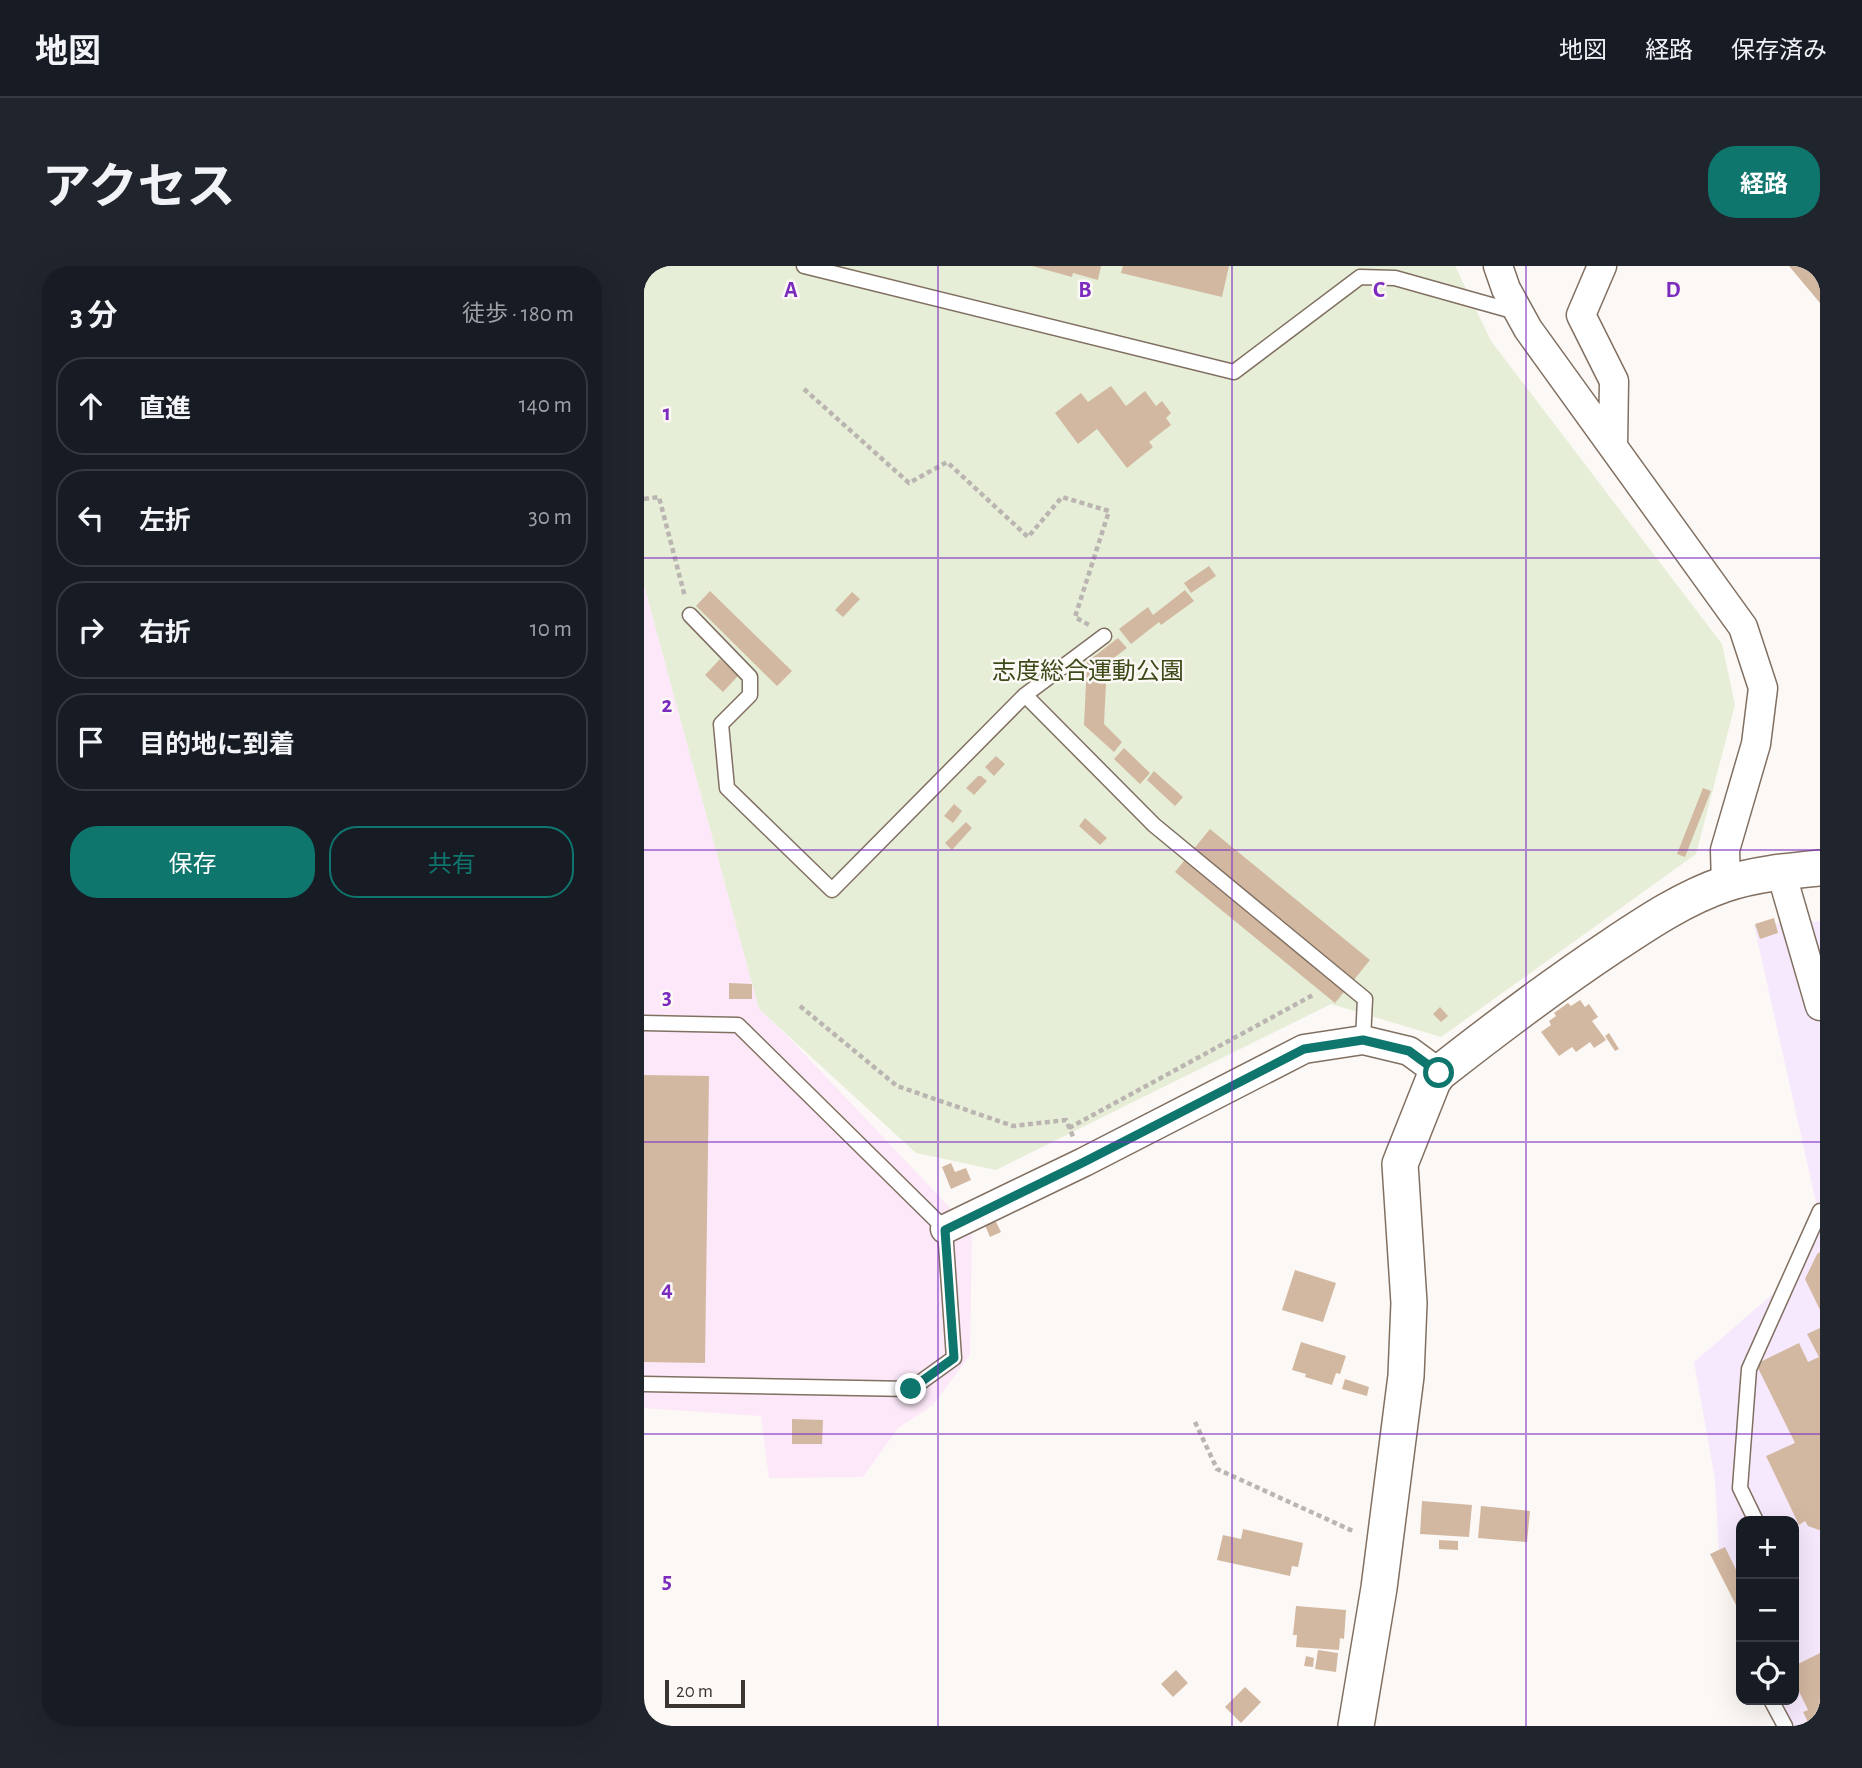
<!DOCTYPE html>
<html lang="ja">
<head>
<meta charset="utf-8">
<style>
  body { margin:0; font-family:"Alegreya Sans","Noto Sans JP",sans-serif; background:#20242c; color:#f1f3f6 }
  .controls { position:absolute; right:21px; bottom:21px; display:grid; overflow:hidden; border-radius:14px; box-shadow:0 7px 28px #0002 }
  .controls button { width:63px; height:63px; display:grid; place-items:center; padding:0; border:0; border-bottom:2px solid #363941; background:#171b24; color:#f1f3f6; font:35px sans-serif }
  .scale { position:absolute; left:21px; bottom:18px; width:80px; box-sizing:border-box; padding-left:7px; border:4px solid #3c352f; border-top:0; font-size:19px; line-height:24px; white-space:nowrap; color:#3c352f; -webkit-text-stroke:5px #fcf8f5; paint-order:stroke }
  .stop { position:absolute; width:21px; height:21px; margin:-16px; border:5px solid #0f766e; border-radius:50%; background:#fff }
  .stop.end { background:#0f766e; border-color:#fff; box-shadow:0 2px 7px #0008 }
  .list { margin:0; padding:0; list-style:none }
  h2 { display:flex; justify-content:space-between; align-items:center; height:91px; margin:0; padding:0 28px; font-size:30px }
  h2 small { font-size:23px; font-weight:400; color:#9ea1a6 }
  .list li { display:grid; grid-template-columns:46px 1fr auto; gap:21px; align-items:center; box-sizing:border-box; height:98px; margin:0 14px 14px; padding:0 14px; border:2px solid #363941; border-radius:28px }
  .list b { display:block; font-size:26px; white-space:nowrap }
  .list em { font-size:23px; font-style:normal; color:#9ea1a6 }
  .actions { display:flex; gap:14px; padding:21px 28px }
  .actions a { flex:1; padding:16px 0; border:2px solid #0f766e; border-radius:28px; text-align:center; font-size:24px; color:#0f766e }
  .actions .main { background:#0f766e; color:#fff }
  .icon { flex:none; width:38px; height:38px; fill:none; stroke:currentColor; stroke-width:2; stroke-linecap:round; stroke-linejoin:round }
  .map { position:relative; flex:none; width:1176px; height:1460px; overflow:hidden; border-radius:28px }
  header { display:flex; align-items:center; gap:42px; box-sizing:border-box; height:98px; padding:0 35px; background:#171b24; border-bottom:2px solid #363941 }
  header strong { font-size:33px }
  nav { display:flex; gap:38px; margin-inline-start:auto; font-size:24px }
  .intro { display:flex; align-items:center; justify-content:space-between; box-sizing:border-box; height:168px; padding:0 42px }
  h1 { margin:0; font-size:49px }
  .button { padding:18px 32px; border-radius:28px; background:#0f766e; color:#fff; font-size:24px; font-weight:700 }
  main { display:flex; gap:42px; padding:0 42px }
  aside { flex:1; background:#171b24; border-radius:28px; box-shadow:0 7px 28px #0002 }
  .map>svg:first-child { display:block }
  .industrial { fill:#fce8f8 }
  .education { fill:#f7e9fd }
  .green { fill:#e6eed7 }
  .building { fill:#d3b8a1 }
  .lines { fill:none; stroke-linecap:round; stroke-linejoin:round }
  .service-casing { stroke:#817062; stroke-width:17 }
  .minor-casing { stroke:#817062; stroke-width:31 }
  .tertiary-casing { stroke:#817062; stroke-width:38 }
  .path { stroke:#bab5b1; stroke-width:4.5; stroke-dasharray:5 3.5; stroke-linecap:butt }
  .service { stroke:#fff; stroke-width:14 }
  .minor { stroke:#fff; stroke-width:28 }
  .tertiary { stroke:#fff; stroke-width:35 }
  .route { stroke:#0f766e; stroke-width:9 }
  .grid { fill:none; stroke:#7b2cbf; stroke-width:2; stroke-opacity:0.55 }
  .labels { text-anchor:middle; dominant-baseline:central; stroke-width:5; stroke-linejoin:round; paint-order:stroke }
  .park-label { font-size:24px; fill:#3c4918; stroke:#fcf8f5 }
  .grid-label { font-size:23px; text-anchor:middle; font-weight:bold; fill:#7b2cbf; stroke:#fcf8f5; stroke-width:5; stroke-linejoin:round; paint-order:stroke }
</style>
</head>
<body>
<header>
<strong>地図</strong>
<nav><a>地図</a><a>経路</a><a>保存済み</a></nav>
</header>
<div class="intro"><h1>アクセス</h1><a class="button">経路</a></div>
<main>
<aside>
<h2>3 分<small>徒歩 · 180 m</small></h2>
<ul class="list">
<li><svg class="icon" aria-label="ahead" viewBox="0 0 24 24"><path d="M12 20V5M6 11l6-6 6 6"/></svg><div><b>直進</b></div><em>140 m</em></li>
<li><svg class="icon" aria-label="left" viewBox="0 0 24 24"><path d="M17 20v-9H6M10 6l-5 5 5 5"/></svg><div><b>左折</b></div><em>30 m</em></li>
<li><svg class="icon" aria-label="right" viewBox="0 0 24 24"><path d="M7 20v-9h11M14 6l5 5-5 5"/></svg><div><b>右折</b></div><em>10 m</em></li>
<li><svg class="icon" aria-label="arrive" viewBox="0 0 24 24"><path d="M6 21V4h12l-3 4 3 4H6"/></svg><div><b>目的地に到着</b></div></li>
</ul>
<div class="actions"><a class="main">保存</a><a>共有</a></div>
</aside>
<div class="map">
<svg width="1176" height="1460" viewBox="0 0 1176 1460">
  <rect width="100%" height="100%" fill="#fcf8f5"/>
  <path class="industrial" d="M0 319 115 743 148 775 328 965 326 1089 289 1139 254 1162 219 1211 125 1212 117 1150 0 1142Z"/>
  <path class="education" d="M1176 655V1460H1132L1131 1434H1150V1255H1097V1315L1075 1288 1071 1213 1050 1096 1159 1002 1174 945 1110 659Z"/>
  <path class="green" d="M0 0H811L847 75 1078 378 1091 439 1052 588 797 771 687 738 352 904 272 887 115 743 0 319Z"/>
  <path class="building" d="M388 0H457L454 14 429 7 428 11Z
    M479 0H585L578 31 477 7Z
    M1145 0H1176V37Z
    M467 120 482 140 501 125 512 140 518 135 527 147 522 152 527 159 505 176 509 181 483 202 453 163 434 178 411 147 437 127 444 136Z
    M565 300 572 310 547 327 540 317Z
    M541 324 550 335 517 359 515 356 487 378 475 363 504 341 509 349Z
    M66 325 148 405 133 420 52 340Z
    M208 326 216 333 199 351 191 344Z
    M474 372 483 382 463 397 460 458 478 476 470 486 440 459 443 396Z
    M76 393 94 410 79 426 61 409Z
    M480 482 506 507 496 518 470 493Z
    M352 490 361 498 350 510 341 501Z
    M510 505 539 531 531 540 503 514Z
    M334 510H337L343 515 330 529 322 522Z
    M1059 522 1067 525 1041 591 1033 588Z
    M310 538 318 545 309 557 300 550Z
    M441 552 463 572 456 579 435 560Z
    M322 556 328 562 308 584 301 577Z
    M566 563 726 694 691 737 531 606Z
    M1130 652 1134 667 1116 673 1111 658Z
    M85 717 108 718V733H85Z
    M936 734 941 741 945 738 954 751 948 755 962 774 950 782 946 776 932 786 928 781 915 790 897 766 907 759 905 755 912 750 910 747 924 737 927 740Z
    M796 741 804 750 797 756 789 748Z
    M965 767 975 783 971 785 961 770Z
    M0 809 65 810 61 1097 0 1096Z
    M307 897 311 906 322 902 327 914 307 923 298 901Z
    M351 954 357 966 346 971 341 959Z
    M1176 986V1044L1161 1013 1173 988Z
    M651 1004 692 1017 679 1056 638 1044Z
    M1176 1062V1264H1175L1164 1260 1161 1255 1155 1259 1122 1190 1151 1177 1112 1098 1155 1077 1164 1096 1175 1091 1163 1068Z
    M657 1076 702 1090 696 1108 692 1107 688 1119 661 1111 662 1108 648 1104Z
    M701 1113 725 1121 723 1130 698 1123Z
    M148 1153 179 1154 178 1178H148Z
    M778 1235 828 1239 825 1271 776 1268Z
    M837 1240 886 1245 883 1276 834 1272Z
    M599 1263 659 1277 654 1301 648 1300 646 1310 573 1294 579 1269 597 1273Z
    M795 1274 814 1275V1284L795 1283Z
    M1081 1281 1097 1314V1336L1092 1339 1066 1288Z
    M652 1340 702 1344 700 1373 696 1372 695 1384 652 1381 653 1369H649Z
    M674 1384 694 1387 692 1406 671 1403Z
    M1176 1387V1460H1166L1159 1446 1164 1444 1150 1415V1400Z
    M662 1390 670 1392 669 1401 660 1400Z
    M532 1404 544 1417 529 1431 517 1418Z
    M601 1421 617 1436 597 1457 581 1441Z"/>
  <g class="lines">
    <g class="service-casing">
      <path id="service" d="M160 0 590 106 716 11 751 12 872 46
        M46 349 106 411V429L77 458 83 522 188 624 381 429 460 370
        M381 429 510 559 721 733 719 774
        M0 757 94 759 301 963 310 1092 267 1123 0 1118
        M1112 1255 1096 1222 1105 1103 1176 945
        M1127 1434 1141 1460"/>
    </g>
    <g class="minor-casing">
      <path id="minor" d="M854 0 862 23 884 63 1099 361 1119 422 1112 478 1081 584 1082 618
        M958 0 937 49 970 115 969 180
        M1137 606 1176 740
        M301 963 440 896 660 783 719 774 765 785 795 807"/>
    </g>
    <g class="tertiary-casing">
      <path id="tertiary" d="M712 1460 735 1322 762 1110 765 1037 756 898 789 815 795 807C851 763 908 720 968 680 1004 656 1040 632 1081 618 1111 608 1144 605 1176 602"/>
    </g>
    <path class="path" d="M160 123 265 217 303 196 384 271 418 231 465 245 431 351 445 359
      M0 233 15 231 41 331
      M156 740 253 820 369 860 422 854 430 873
      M425 862 669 729
      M551 1156 573 1203 711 1266"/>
    <use href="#service" class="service"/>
    <use href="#minor" class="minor"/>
    <use href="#tertiary" class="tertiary"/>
  </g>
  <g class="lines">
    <path class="route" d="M267 1123 310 1092 301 964 440 896 660 783 719 774 765 785 795 807"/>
  </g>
  <path class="grid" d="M294 0V1460M588 0V1460M882 0V1460M0 292H1176M0 584H1176M0 876H1176M0 1168H1176"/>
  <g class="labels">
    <g class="park-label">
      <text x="444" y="406">志度総合運動公園</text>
    </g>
  </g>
  <g class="grid-label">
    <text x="147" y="31">A</text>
    <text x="441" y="31">B</text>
    <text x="735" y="31">C</text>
    <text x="1029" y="31">D</text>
    <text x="23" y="154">1</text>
    <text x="23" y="446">2</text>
    <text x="23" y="738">3</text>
    <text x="23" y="1030">4</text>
    <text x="23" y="1322">5</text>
  </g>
</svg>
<div class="controls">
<button>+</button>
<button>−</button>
<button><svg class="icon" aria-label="locate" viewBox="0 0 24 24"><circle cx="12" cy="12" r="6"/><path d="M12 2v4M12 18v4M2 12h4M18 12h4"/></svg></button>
</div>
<div class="scale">20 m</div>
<div class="stop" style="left:795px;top:807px"></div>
<div class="stop end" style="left:267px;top:1123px"></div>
</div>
</main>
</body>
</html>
